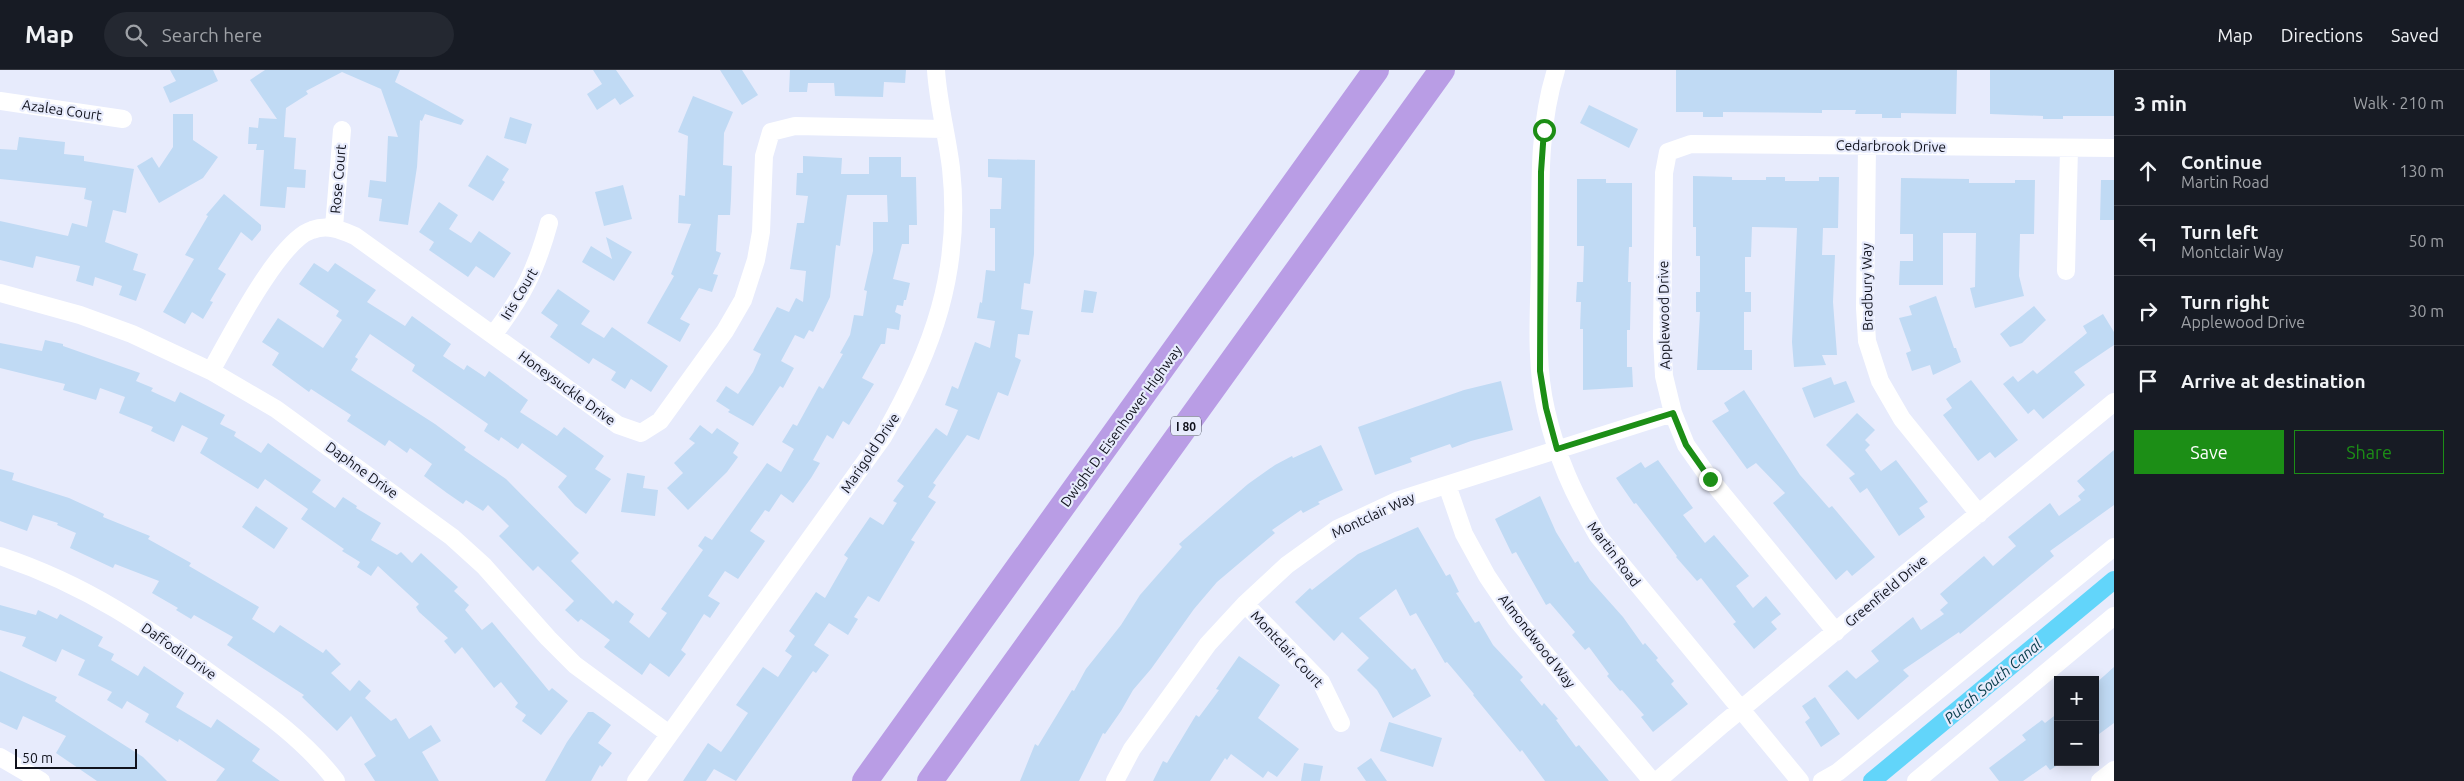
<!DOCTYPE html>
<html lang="en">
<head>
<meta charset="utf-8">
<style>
  body { margin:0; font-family:Ubuntu,sans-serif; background:#242831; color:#f1f3f6 }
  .controls { position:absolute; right:15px; bottom:15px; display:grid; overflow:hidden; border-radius:0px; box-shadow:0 2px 12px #0003 }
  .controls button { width:45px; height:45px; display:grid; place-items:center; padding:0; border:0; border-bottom:1px solid #363941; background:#171b24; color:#f1f3f6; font:25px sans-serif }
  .scale { position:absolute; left:15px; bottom:12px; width:122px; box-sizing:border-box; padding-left:5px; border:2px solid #10121c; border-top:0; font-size:14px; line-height:18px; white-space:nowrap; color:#10121c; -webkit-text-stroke:4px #e7ebfc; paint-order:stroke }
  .stop { position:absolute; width:15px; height:15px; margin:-11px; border:4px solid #1c8e16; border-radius:50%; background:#fff }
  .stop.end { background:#1c8e16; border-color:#fff; box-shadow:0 1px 5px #0008 }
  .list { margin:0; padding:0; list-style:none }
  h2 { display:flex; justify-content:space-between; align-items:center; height:65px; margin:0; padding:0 20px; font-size:21px }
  h2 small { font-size:16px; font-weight:400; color:#9ea1a6 }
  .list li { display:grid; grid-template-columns:32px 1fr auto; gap:15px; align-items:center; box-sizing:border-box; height:70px; padding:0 20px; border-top:1px solid #363941 }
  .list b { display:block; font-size:19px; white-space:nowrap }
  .list p { margin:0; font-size:16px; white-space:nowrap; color:#9ea1a6 }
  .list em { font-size:16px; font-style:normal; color:#9ea1a6 }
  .actions { display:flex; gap:10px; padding:15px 20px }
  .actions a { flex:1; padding:11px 0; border:1px solid #1c8e16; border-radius:0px; text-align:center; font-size:18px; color:#1c8e16 }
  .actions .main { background:#1c8e16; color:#fff }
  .icon { flex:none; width:28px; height:28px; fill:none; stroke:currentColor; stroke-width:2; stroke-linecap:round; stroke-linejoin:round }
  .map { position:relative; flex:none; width:2114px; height:711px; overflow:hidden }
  header { display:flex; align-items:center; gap:30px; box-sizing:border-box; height:70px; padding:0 25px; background:#171b24; border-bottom:1px solid #363941 }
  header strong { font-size:24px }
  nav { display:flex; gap:28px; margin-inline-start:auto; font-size:18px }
  .search { width:350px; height:45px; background:#242831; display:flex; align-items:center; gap:12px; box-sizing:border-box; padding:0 18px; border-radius:28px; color:#9ea1a6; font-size:19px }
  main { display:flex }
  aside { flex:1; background:#171b24 }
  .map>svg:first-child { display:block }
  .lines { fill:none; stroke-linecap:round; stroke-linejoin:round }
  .canal { stroke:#62d5fa; stroke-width:18 }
  .building { fill:#c0daf4 }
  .minor { stroke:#fff; stroke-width:18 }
  .highway { stroke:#b99de5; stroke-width:26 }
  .route { stroke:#1c8e16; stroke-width:6 }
  .labels { text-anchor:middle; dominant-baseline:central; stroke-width:4.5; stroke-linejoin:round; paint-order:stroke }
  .shield { fill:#e7ebfc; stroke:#50535f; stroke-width:1 }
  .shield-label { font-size:12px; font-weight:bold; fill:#10121c }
  .street-label { font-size:14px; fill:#10121c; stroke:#e7ebfc }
  .water-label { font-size:15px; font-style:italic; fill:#033a49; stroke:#e7ebfc }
</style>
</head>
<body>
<header>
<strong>Map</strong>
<div class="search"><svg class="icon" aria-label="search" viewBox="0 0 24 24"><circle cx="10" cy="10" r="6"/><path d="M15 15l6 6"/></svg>Search here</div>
<nav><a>Map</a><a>Directions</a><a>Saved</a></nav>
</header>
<main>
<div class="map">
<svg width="2114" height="711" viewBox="0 0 2114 711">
  <rect width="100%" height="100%" fill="#e7ebfc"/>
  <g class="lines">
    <path class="canal" d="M1872 711 2114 510"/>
  </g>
  <path class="building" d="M170 0H213L218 11 170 33 163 17 176 11Z
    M265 0H400L395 12 464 50 461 55 425 44 422 51 420 50 417 97 408 155 379 151 382 129 368 127 370 110 386 112 388 66 398 67 381 19 342 2 306 21 308 24 286 38 284 67 296 68 294 99 306 100 305 118 287 117 285 138 260 136 264 80H256L257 74H248L249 57 258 58 259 48 277 49 250 10Z
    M593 0H616L634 26 620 35 615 28 597 40 587 24 602 14Z
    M720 0H742L758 25 742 35Z
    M790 0H906L905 13 884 12 883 27 835 26 834 13H808L807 22H789Z
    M1676 0H1957L1956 44 1901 43V48H1882V44H1855L1856 40H1822V43L1723 42V47H1703V42H1676Z
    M1990 0H2114V46H2063V49H2043V46L1990 44Z
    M693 26 733 42 724 63 723 95 732 96 731 129 730 145H718L716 181 721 183 713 204 718 205 712 222 699 218 680 249 690 254 680 272 647 253 674 206 671 204 691 154 678 153 679 125 685 126 688 66 678 62Z
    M1589 35 1638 59 1629 78 1580 53Z
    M173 44H193V70L218 87 203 108 159 133 137 96 152 87 159 98 173 77Z
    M510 47 532 54 526 74 504 68Z
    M19 67 65 72 64 84 84 86V91L134 99 126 143 113 140 105 172 138 184 133 200 146 204 136 231 119 225 122 216 95 207 93 216 76 211 80 196 36 186 33 198 0 190V151L68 166 72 153 87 157 92 131 84 129 86 118 0 109V79L17 80Z
    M487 85 509 99 502 110 505 112 493 131 468 116Z
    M803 86 842 88 841 104H869V87H901V107H916L917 155H909V174H902L893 209 910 213 906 230H904L903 236 897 235 895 242 901 245 899 260 887 258 885 274H881L862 308 874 314 849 355 843 351 833 369 827 365 813 390 820 393 811 408 793 433 781 424 769 442 765 440 750 461 765 471 738 509 725 501 708 526 720 533 710 548 704 544 681 580 686 584 669 607 650 593 642 605 604 577 610 570 581 549 578 552 565 540 574 531 538 496 533 501 499 466 509 456 488 435 483 441 466 430 463 434 447 423 424 406 432 394 410 378 407 383 389 370 385 376 347 351 351 345 311 319 309 322 272 295 279 283 262 272 278 248 323 278 342 250 336 246 339 241 299 214 314 193 328 202 335 193 376 220 367 232 405 256 412 246 451 274 443 286 464 300 467 295 485 307 489 301 528 330 520 342 557 366 564 357 604 386 595 399 611 409 586 444 575 436 558 417 567 406 522 373 518 379 501 367 499 371 484 361 488 354 412 301 415 295 370 264 355 287 358 289 351 300 435 354 466 377 464 380 506 409 579 483 571 491 613 534 616 530 634 544 629 552 649 568 667 543 661 539 703 480 698 476 705 466 712 470 767 393 781 402 794 379 782 372 793 354 797 356 819 316 823 319 843 284 840 283 850 265 854 245 863 246 867 221 864 220 873 181V152H888L887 125H847L840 176 836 175 830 227 813 262 809 260 804 269 795 265 781 291 794 298 783 318 780 316 753 356 728 342 730 340 716 331 726 316 738 324 753 302 761 284 753 280 777 237 789 242 796 228 803 232 806 201 790 199 797 153H804L808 126 796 125 797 103H803Z
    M988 89 1035 90 1034 184 1030 214 1024 213 1021 239 1033 241 1029 265 1018 264 1015 287 1021 290 1008 326 998 322 979 370 967 365 933 413 936 415 928 427 936 432 911 470 915 472 879 532 868 526 854 547 858 549 848 565 829 553 814 575 829 585 816 603 813 601 736 711 714 699 706 711H683L708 673 721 682 733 665 748 643 736 635 763 597 778 607 792 586 785 581 795 566 789 561 816 522 825 528 848 488 844 485 870 447 883 455 897 433 893 431 904 416 897 411 936 358 947 366 958 340 945 335 952 316 958 319 975 272 990 278 995 251 977 248 980 232 982 233 986 200 995 201V158H990V139H1001L1002 108 988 107Z
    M1693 106 1732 107V110H1766V107H1785V111H1819V107H1839L1838 158H1823L1822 185H1835L1833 232 1837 285H1822L1826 295 1794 297 1792 272 1797 158 1752 157 1751 187H1745V222H1751V242H1744V280H1752V300H1697L1700 242H1696V222H1700V186H1696V157H1693Z
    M1901 108 1969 109V113H2015V110H2035L2034 164H2020L2019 206 2024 226 1975 238 1970 218 1975 217 1976 163H1943V215H1899L1900 191H1913V164H1900Z
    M1577 109H1606V113H1632V177H1629L1628 212H1631L1630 260H1627V297H1632L1633 317 1583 320V259H1580L1581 232H1576L1577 212H1583L1584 176H1577Z
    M2101 110H2114V150H2100Z
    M623 115 632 149 604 156 595 122Z
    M224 124 261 155V160L252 171 241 162 218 199 226 204 210 231 213 232 203 249 192 242 185 254 163 242 194 189 185 185 208 146 206 145Z
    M439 132 458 145 449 159 471 173 479 161 511 183 494 208 476 196 468 207 429 180 434 172 419 162Z
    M606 167 632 182 614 211 582 192 591 176 612 189Z
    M558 219 590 241 581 254 604 268 612 257 668 296 651 322 631 309 625 319 611 310 616 302 593 288 589 294 550 267 558 255 541 243Z
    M1084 220 1097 222 1093 243 1081 242Z
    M1936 226 1954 278H1956L1961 292 1933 305 1930 295 1912 301 1906 283 1911 281 1899 248 1912 245 1909 236Z
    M2034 236 2046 250 2022 273 2010 277 2000 264Z
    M2103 244 2114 262V275L2074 302 2085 315 2043 349 2034 339 2028 344 2003 314 2013 306 2018 312 2033 300 2037 304 2087 263 2083 256Z
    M45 270 63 274V276L140 303 136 311 153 318 151 321 175 332 180 322 225 345 220 354 236 362 234 366 261 383 268 373 282 383 321 410 312 422 335 438 343 427 357 436 356 438 381 453 371 470 397 485 401 482 412 493 421 483 458 517 454 521 469 535 465 540 482 560 492 552 549 621 552 618 568 631 541 665 522 651 526 645 515 637 518 633 501 612 494 618 462 577 455 584 444 571 448 568 419 542 416 537 419 534 378 496 371 506 357 497 360 492 342 481 344 479 301 449 308 439 265 409 258 419 200 383 208 368 182 355 174 372 151 361 153 357 119 343 125 327 100 318 96 330 63 320 65 314 0 298V273L42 281Z
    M1831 307 1834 315 1846 311 1855 332 1814 348 1802 318Z
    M1971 310 2018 370 1995 388 1990 382 1978 391 1943 345 1952 338 1946 329Z
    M1501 311 1513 360 1471 371 1452 378 1450 374 1410 388 1412 392 1375 405 1358 357 1464 320Z
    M1744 320 1800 405 1829 438 1832 436 1875 487 1852 506 1847 500 1836 510 1773 433 1785 423 1756 393 1747 399 1712 351 1729 341 1724 333Z
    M1857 343 1875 360 1865 370 1870 375 1865 380 1881 401 1896 390 1928 432 1919 438 1925 447 1899 466 1867 418 1860 423 1849 408 1855 404 1826 375Z
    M700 355 712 364 717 358 739 373 733 383 738 387 727 402 688 440 667 418 683 403 674 393 695 373 689 369Z
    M1321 375 1343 420 1318 432 1320 434 1303 443 1301 440 1272 460 1275 463 1217 512 1194 539 1151 599 1133 620 1121 641 1105 664 1103 663 1079 711H1020L1035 674 1038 676 1072 620 1074 621 1086 599 1121 555 1140 525 1182 477 1179 474 1248 414 1275 395 1292 386 1293 388Z
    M2114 380V435L2050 481 2054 486 1960 564 1959 562 1903 600 1909 606 1858 650 1828 616 1847 600 1856 609 1879 591 1871 581 1913 547 1921 560 1944 544 1940 540 1948 533 1940 524 1984 486 1993 496 2016 476 2008 467 2050 433 2059 446 2081 430 2078 426 2085 420 2077 411Z
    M1658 390 1693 438 1683 445 1705 473 1714 465 1749 506 1736 516 1753 538 1766 526 1781 544 1771 552 1777 559 1754 579 1733 554 1736 552 1701 508 1697 511 1676 487 1677 486 1636 433 1634 434 1616 408 1641 392 1645 398Z
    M0 399 14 403 12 410 69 428 104 444 103 447 150 466 148 469 191 493 189 496 259 537 252 549 274 563 280 555 323 583 326 579 341 594 331 603 350 621 359 610 371 621 365 628 391 651 396 648 409 669 431 655 441 671 422 682 439 711H375L364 694 376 686 351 646 337 661 302 627 304 625 227 575 233 567 194 545 191 549 176 540 178 538 152 523 159 511 115 494 113 498 70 478 76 463 57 455 58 453 33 445 27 461 0 451Z
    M627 403 645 406 643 418 658 420 655 446 621 442Z
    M1540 426 1556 462 1575 493 1578 491 1590 510 1623 547 1643 575 1645 573 1658 588 1656 590 1674 611 1671 614 1688 634 1653 662 1641 647 1644 645 1622 620 1620 621 1607 606 1609 604 1589 577 1585 580 1572 565 1575 562 1550 533 1546 535 1516 482 1512 484 1495 449Z
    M256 436 288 458 274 479 242 457Z
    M1418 457 1446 506 1450 504 1459 522 1456 523 1475 553 1479 551 1493 575 1523 607 1520 610 1542 636 1544 633 1558 649 1556 650 1576 677 1579 675 1609 711H1545L1522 680 1520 682 1473 625 1474 624 1447 592 1445 593 1416 543 1410 546 1396 519 1359 548 1412 600 1415 598 1431 626 1393 648 1377 620 1357 600 1369 588 1342 562 1334 571 1295 532 1310 518 1312 520 1358 484Z
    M0 535 36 545 38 540 57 549 60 544 103 567 98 576 114 584 111 590 138 606 144 596 184 623 176 637 211 658 217 649 260 679 252 691 280 711H216L225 699 179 669 178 672 145 652 149 644 127 631 122 639 107 630 112 622 78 605 85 590 62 579 56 592 22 576 26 567 0 560Z
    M1239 586 1280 615 1258 648 1299 679 1277 707 1268 701 1263 708 1231 684 1227 690 1225 688 1210 711H1153L1163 691 1167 693 1196 645 1199 647 1219 620 1216 619Z
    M2114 597V653L2095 667V614Z
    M0 601 57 627 55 631 143 687 167 711H97L56 683 66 666 23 646 17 660 0 652Z
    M1815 627 1840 664 1821 677 1805 652 1810 648 1802 636Z
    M588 642H593L611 655 598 673 612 683 602 697 600 695 591 711H545L567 672Z
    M2058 643V695L2050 700 2046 695 2023 711H1999L1989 698 2026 670 2022 665 2042 650 2045 653Z
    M1389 652 1442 668 1433 697 1380 681Z
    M1371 688 1387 711H1366L1357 698Z
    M1304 693 1323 696 1320 711H1301Z"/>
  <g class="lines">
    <path class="minor" d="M1556 0C1536 63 1541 131 1540 196 1539 243 1535 293 1546 340 1557 388 1573 423 1598 466L1800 711
      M0 31 123 49
      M1867 76 1865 238 1867 271 1880 311 1902 349 1979 444
      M334 157 342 60
      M2066 201 2069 78
      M0 223 80 245 132 264 211 301 276 339 452 467 484 496 548 568 575 595 669 664
      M493 265C523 226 536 200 549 153
      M211 301C229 269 279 170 312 160 328 154 341 160 355 166L618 355 641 363 660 351 725 261 743 230 756 190 761 162 764 86 771 62 795 56 944 59
      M1447 415 1464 464 1487 506 1516 549 1652 711
      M0 486C88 515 147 557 221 611 262 640 305 670 336 711
      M1245 534 1321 612 1341 653
      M1836 562 1710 409 1686 375 1673 343 1664 306 1662 267 1664 103 1668 82 1691 74 2114 78
      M0 687 41 711
      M636 711 883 367C933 280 962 201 951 98 947 65 938 33 936 0
      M1115 711 1132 679 1208 574 1245 534 1287 495 1337 459 1399 430 1673 343
      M1657 711 1723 654 2114 332
      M1822 711 1838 702 2114 477
      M1916 711 2114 546
      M2100 711 2114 700"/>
    <path class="highway" d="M865 711 1376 0
      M930 711 1442 0"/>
  </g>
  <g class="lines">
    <path class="route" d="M1544 60 1541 102 1540 301 1546 338 1557 379 1673 343 1686 375 1710 409"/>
  </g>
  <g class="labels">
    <rect class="shield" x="1171" y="346.5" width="30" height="19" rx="4"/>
    <g class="shield-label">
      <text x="1186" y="356">I 80</text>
    </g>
    <g class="street-label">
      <text transform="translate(62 40) rotate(8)">Azalea Court</text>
      <text transform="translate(1891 76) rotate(1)">Cedarbrook Drive</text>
      <text transform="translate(338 109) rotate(-85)">Rose Court</text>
      <text transform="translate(1867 217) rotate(-91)">Bradbury Way</text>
      <text transform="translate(519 224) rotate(-59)">Iris Court</text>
      <text transform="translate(1664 245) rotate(-91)">Applewood Drive</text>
      <text transform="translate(567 318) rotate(36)">Honeysuckle Drive</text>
      <text transform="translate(1121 356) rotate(-54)">Dwight D. Eisenhower Highway</text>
      <text transform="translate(870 383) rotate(-56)">Marigold Drive</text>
      <text transform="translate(362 400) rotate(36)">Daphne Drive</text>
      <text transform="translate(1373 445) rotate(-25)">Montclair Way</text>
      <text transform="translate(1614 484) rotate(53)">Martin Road</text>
      <text transform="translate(1886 521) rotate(-40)">Greenfield Drive</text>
      <text transform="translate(1537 571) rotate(52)">Almondwood Way</text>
      <text transform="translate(1287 579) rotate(47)">Montclair Court</text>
      <text transform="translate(179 581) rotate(35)">Daffodil Drive</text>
    </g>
    <g class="water-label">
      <text transform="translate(1993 611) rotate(-40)">Putah South Canal</text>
    </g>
  </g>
</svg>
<div class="controls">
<button>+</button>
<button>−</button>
</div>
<div class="scale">50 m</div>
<div class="stop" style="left:1544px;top:60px"></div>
<div class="stop end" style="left:1710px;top:409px"></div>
</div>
<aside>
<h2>3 min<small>Walk · 210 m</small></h2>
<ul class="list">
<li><svg class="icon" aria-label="ahead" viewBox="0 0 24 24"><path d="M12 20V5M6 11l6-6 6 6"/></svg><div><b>Continue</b><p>Martin Road</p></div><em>130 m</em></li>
<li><svg class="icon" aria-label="left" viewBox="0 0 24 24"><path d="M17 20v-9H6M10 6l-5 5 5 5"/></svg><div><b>Turn left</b><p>Montclair Way</p></div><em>50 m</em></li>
<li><svg class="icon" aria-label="right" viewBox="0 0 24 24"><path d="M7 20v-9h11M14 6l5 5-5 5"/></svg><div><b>Turn right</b><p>Applewood Drive</p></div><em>30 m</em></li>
<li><svg class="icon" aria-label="arrive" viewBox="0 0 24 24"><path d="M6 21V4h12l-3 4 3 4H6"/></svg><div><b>Arrive at destination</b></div></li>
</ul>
<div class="actions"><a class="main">Save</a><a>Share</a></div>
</aside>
</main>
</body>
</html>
